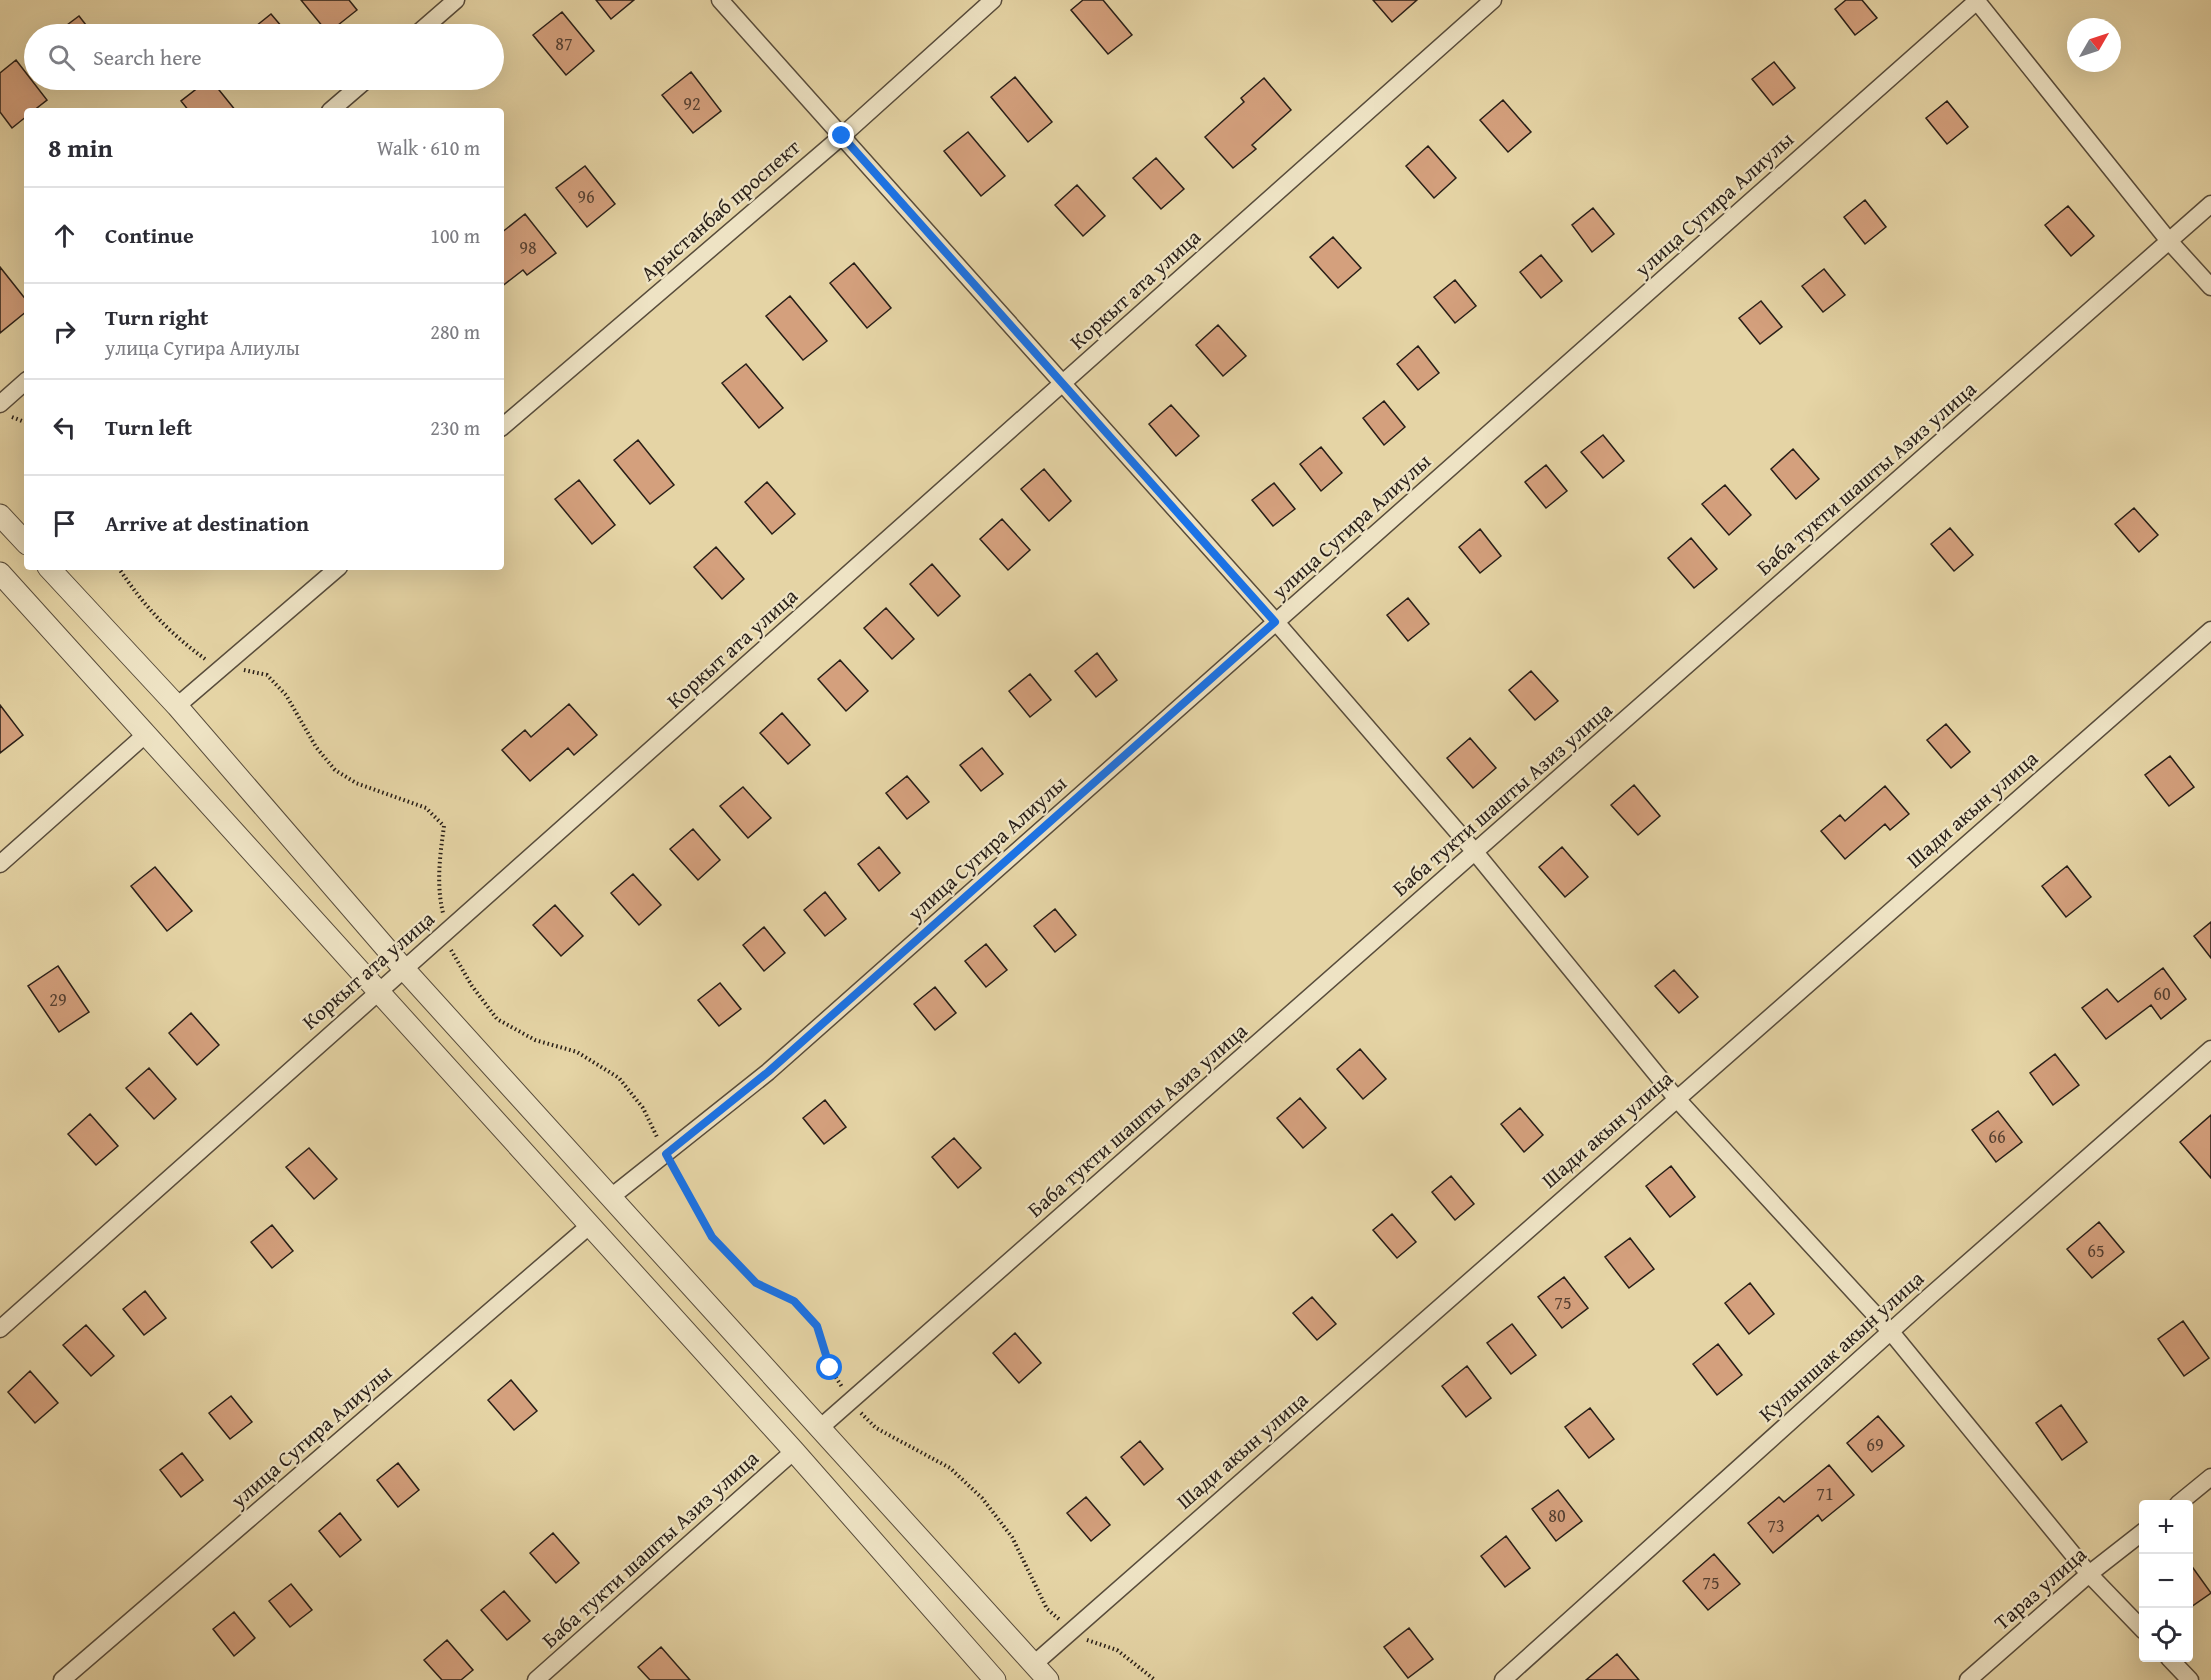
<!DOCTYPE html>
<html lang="en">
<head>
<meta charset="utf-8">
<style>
  body { margin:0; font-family:"Gentium Book Plus",serif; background:#f7f7f7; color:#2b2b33 }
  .controls { position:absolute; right:18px; bottom:18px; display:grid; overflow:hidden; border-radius:6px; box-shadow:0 6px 24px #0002 }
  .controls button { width:54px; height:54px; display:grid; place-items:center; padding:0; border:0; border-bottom:2px solid #e1e1e2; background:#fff; color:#2b2b33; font:30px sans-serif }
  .compass { position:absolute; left:2067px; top:18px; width:54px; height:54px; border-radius:50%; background:#fff; box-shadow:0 6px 24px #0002; rotate:51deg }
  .stop { position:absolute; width:18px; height:18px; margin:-14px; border:4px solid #1a73e8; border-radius:50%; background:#fff }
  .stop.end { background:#1a73e8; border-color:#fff; box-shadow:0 2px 6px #0008 }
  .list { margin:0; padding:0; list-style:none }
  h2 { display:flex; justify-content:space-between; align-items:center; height:78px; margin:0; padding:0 24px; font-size:26px }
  h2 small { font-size:20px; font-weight:400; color:#7c7c81 }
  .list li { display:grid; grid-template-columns:39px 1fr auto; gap:18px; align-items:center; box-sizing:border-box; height:96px; padding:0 24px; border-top:2px solid #e1e1e2 }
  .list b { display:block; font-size:22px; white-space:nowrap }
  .list p { margin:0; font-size:20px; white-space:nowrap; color:#7c7c81 }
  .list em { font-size:20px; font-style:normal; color:#7c7c81 }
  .icon { flex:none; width:33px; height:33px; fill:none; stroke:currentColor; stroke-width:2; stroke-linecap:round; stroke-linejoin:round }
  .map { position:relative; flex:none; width:2211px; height:1680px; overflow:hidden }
  .search { position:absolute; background:#fff; box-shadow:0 6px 24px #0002; left:24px; top:24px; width:480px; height:66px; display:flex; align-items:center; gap:15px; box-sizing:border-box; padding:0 21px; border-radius:33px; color:#7c7c81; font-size:22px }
  .panel { position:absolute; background:#fff; box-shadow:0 6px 24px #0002; left:24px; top:108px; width:480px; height:462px; border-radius:6px }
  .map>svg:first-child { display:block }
  .building { fill:#d4a07d; stroke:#291f18; stroke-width:1.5 }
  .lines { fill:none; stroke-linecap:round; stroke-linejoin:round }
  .minor-casing { stroke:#584c3b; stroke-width:19 }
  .tertiary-casing { stroke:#584c3b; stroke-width:23 }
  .path { stroke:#291f18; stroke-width:4; stroke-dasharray:1.5 3; stroke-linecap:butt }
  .minor { stroke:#eee3c4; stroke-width:16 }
  .tertiary { stroke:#eee3c4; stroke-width:21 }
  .route { stroke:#1a73e8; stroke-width:8 }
  .labels { text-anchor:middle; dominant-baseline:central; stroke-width:4.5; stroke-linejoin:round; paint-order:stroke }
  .number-label { font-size:18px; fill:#543f31 }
  .street-label { font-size:21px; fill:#291f18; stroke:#eee3c4 }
</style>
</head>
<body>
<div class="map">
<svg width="2211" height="1680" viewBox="0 0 2211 1680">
  <rect width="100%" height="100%" fill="#e5d4a5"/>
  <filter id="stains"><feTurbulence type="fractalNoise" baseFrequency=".00333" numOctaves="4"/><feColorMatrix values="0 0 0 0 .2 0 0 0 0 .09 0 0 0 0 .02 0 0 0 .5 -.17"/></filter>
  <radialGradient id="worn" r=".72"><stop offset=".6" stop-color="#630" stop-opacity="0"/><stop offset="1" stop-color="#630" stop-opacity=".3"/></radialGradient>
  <path class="building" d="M301 0H349L357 10 328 33Z
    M596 0H634L611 19Z
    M1083 0H1103L1132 35 1108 54 1071 10Z
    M1373 0H1417L1392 22Z
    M1846 0H1862L1877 18 1855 35 1835 9Z
    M562 12 594 51 566 75 533 35Z
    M271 14 288 34H246Z
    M79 16 93 34H55Z
    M16 60 47 100 33 111H27V116L12 128 0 112V73Z
    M1774 62 1795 88 1773 105 1752 79Z
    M691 72 721 111 693 133 662 95Z
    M1015 77 1052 122 1028 142 991 97Z
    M1264 78 1291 110 1252 145 1256 149 1233 168 1205 137 1244 102 1241 98Z
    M208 80H211L236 111H189L181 101Z
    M1503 100 1531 132 1508 152 1480 120Z
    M1947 101 1968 127 1947 144 1926 118Z
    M968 132 1005 176 981 196 944 151Z
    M1428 146 1456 178 1434 198 1406 166Z
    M1156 158 1184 189 1161 209 1133 178Z
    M585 166 615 204 587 227 556 188Z
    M1077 185 1105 216 1083 236 1055 205Z
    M1865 200 1886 227 1865 244 1844 217Z
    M2068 206 2094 236 2071 256 2045 225Z
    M1593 208 1614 234 1592 252 1572 225Z
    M525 214 556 253 527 275 523 270 501 287V233Z
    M1333 237 1361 268 1338 288 1310 257Z
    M1541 255 1562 281 1541 298 1520 272Z
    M854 263 891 308 867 328 830 283Z
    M0 267 27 301V311L0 333Z
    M1824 269 1845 295 1823 312 1802 286Z
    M1455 280 1476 306 1455 323 1434 297Z
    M790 296 827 341 803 360 766 316Z
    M1761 301 1782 327 1760 344 1739 318Z
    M1218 325 1246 356 1223 376 1196 345Z
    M1418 346 1439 373 1418 390 1397 364Z
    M746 364 783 408 759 428 722 383Z
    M1384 401 1405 427 1384 445 1363 418Z
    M1171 405 1199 436 1176 456 1149 424Z
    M1603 435 1624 461 1603 478 1581 452Z
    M638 440 674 485 650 504 614 460Z
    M1321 447 1342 473 1321 491 1300 464Z
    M1793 449 1819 479 1796 499 1771 469Z
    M1546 465 1567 491 1546 508 1525 482Z
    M1044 469 1071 501 1049 521 1021 489Z
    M579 480 615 525 592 544 555 499Z
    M767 482 795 514 772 534 745 502Z
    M1274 483 1295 509 1273 526 1252 500Z
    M1725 485 1751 515 1729 535 1702 504Z
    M2134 508 2158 535 2139 552 2115 524Z
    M1002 519 1030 550 1008 570 980 539Z
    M1950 528 1973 555 1954 571 1931 544Z
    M1480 529 1501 556 1480 573 1459 547Z
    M1691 538 1717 569 1694 588 1668 558Z
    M716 547 744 579 722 599 694 567Z
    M932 564 960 596 938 616 910 584Z
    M1408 598 1429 624 1408 641 1387 615Z
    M886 608 914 639 892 659 864 628Z
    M1097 653 1117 680 1096 697 1075 671Z
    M840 660 868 691 846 711 818 679Z
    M1531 671 1558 701 1535 720 1509 690Z
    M1030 674 1051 700 1030 717 1009 691Z
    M569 704 597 735 574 755 568 748 530 781 502 750 525 730 531 737Z
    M0 705 23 735 0 753Z
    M782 713 810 745 788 764 760 733Z
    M1946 724 1970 752 1951 768 1927 740Z
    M1470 738 1496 768 1473 788 1447 758Z
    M982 748 1003 774 981 791 960 765Z
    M2170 756 2194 787 2169 806 2145 775Z
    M907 776 929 802 907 819 886 793Z
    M1634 785 1660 816 1638 835 1611 805Z
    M1885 786 1909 814 1890 830 1885 824 1845 859 1821 831 1840 815 1845 821Z
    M743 787 771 818 748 838 720 806Z
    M693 829 720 860 698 880 670 849Z
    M879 847 900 873 879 891 858 864Z
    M1562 847 1588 877 1565 897 1539 867Z
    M2067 866 2091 897 2066 917 2042 886Z
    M155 867 192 911 167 931 131 886Z
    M633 874 661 905 639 925 611 893Z
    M825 892 846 919 825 936 804 910Z
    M555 905 583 936 561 956 533 925Z
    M1055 909 1076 935 1055 952 1034 926Z
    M2211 922V958L2194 936Z
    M764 927 785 953 764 971 743 945Z
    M986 944 1007 970 986 987 965 961Z
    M58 966 89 1012 59 1032 28 986Z
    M2163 968 2186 999 2161 1019 2151 1005 2106 1039 2082 1008 2107 989 2118 1002Z
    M1674 970 1698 997 1679 1013 1655 986Z
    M720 983 741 1009 719 1026 698 1000Z
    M935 987 956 1013 935 1030 914 1004Z
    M191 1013 219 1045 197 1065 169 1033Z
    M1360 1049 1386 1079 1363 1099 1337 1069Z
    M2055 1054 2079 1085 2053 1105 2030 1073Z
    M149 1068 176 1099 154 1119 126 1088Z
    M1300 1098 1326 1128 1303 1148 1277 1118Z
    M825 1100 846 1127 824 1144 803 1118Z
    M1520 1108 1543 1135 1524 1152 1501 1124Z
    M1998 1111 2022 1142 1996 1162 1972 1130Z
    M90 1114 118 1146 96 1165 68 1134Z
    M2211 1115V1178L2180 1142Z
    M954 1138 981 1168 958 1188 932 1157Z
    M309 1148 337 1179 314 1199 286 1167Z
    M1671 1166 1695 1197 1670 1217 1646 1186Z
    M1451 1176 1474 1204 1455 1220 1432 1192Z
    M1392 1214 1416 1242 1397 1258 1373 1230Z
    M2099 1222 2124 1252 2092 1278 2067 1249Z
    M272 1225 293 1251 272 1268 251 1242Z
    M1630 1238 1654 1269 1629 1288 1605 1257Z
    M1564 1277 1588 1308 1562 1328 1538 1297Z
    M1750 1283 1774 1314 1749 1334 1725 1303Z
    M145 1291 166 1318 144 1335 123 1309Z
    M1312 1297 1336 1324 1317 1340 1293 1313Z
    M2183 1321 2209 1358 2184 1376 2158 1339Z
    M1512 1324 1536 1355 1511 1374 1487 1343Z
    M86 1325 114 1356 91 1376 63 1345Z
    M1015 1333 1041 1363 1019 1383 993 1353Z
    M1718 1344 1742 1375 1717 1395 1693 1364Z
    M1467 1366 1491 1398 1466 1417 1442 1386Z
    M30 1371 58 1403 35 1423 8 1392Z
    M511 1380 537 1411 514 1430 488 1400Z
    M231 1396 252 1422 230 1439 209 1413Z
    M2061 1405 2087 1442 2062 1460 2036 1423Z
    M1590 1408 1614 1439 1589 1458 1565 1427Z
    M1878 1416 1904 1446 1872 1472 1847 1443Z
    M1140 1441 1163 1469 1144 1485 1121 1457Z
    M182 1453 203 1480 181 1497 160 1470Z
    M398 1463 419 1490 398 1507 377 1480Z
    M1829 1465 1854 1495 1822 1521 1818 1515 1773 1553 1748 1523 1779 1497 1784 1502Z
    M1558 1490 1582 1521 1556 1541 1532 1509Z
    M1086 1497 1110 1525 1091 1541 1067 1513Z
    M340 1513 361 1540 340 1557 319 1531Z
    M553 1533 579 1563 556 1583 530 1553Z
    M1506 1536 1530 1568 1505 1587 1481 1556Z
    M1714 1554 1740 1584 1708 1610 1683 1581Z
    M2188 1561 2211 1593 2188 1609Z
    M291 1584 312 1610 290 1627 269 1601Z
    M504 1591 530 1621 507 1640 481 1610Z
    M234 1612 255 1638 234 1656 213 1629Z
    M1409 1628 1433 1659 1408 1678 1384 1647Z
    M447 1640 473 1670 461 1680H442L424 1660Z
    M661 1647 690 1680H650L638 1667Z
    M1617 1654 1639 1680H1586Z"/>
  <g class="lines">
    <g class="minor-casing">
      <path id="minor" d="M720 0 1276 622 1475 852 1676 1098 1891 1332 2089 1574 2144 1631
        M1976 0 2169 241 2211 287
        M417 34 456 0
        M330 111 366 80
        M0 404 27 380
        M501 428 842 136 993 0
        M177 706 339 567
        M0 864 145 735
        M611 1197 768 1072 1978 0
        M0 1329 1493 0
        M821 1427 2211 204
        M2178 1504 2211 1477
        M2169 1658 2190 1680
        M1034 1664 2211 630
        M62 1680 589 1226
        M536 1680 794 1451
        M1503 1680 1930 1296 2211 1049
        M1968 1680 2089 1574 2144 1531"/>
    </g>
    <g class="tertiary-casing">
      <path id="tertiary" d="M0 515 27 544
        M48 567 177 706 404 969 1048 1680
        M0 573 794 1451 995 1680"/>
    </g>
    <path class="path" d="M12 417 27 423
      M118 567C144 606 168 632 205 659
      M244 670 267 675 286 695 316 747 335 770 356 783 426 808 444 826C440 855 436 884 443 913
      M451 950 472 986 497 1019 535 1040 577 1052 619 1078 643 1108 658 1139
      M673 1167 712 1237 756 1283 794 1301 817 1326 830 1368 842 1387
      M861 1413 876 1428 950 1468 982 1498 1012 1537 1047 1609 1060 1620
      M1087 1640 1117 1650 1155 1680"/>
    <use href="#minor" class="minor"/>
    <use href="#tertiary" class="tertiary"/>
  </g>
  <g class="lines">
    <path class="route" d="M830 1368 817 1326 794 1301 756 1283 712 1237 666 1154 768 1072 1275 622 842 136"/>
  </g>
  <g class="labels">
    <g class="number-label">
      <text x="564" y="43">87</text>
      <text x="692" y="103">92</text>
      <text x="586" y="196">96</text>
      <text x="528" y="247">98</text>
      <text x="2162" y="993">60</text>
      <text x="58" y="999">29</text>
      <text x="1997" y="1136">66</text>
      <text x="2096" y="1250">65</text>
      <text x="1563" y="1302">75</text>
      <text x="1875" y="1444">69</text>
      <text x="1825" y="1493">71</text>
      <text x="1557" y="1515">80</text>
      <text x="1776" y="1525">73</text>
      <text x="1711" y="1582">75</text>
    </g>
    <g class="street-label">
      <text transform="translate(1714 204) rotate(-42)">улица Сугира Алиулы</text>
      <text transform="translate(720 210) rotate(-41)">Арыстанбаб проспект</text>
      <text transform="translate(1135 289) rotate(-42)">Коркыт ата улица</text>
      <text transform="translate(1866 478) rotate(-41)">Баба тукти шашты Азиз улица</text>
      <text transform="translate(1351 526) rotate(-42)">улица Сугира Алиулы</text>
      <text transform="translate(732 648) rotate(-42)">Коркыт ата улица</text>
      <text transform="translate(1502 799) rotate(-41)">Баба тукти шашты Азиз улица</text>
      <text transform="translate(1972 809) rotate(-41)">Шади акын улица</text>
      <text transform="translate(987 848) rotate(-42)">улица Сугира Алиулы</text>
      <text transform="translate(368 970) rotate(-41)">Коркыт ата улица</text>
      <text transform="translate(1137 1120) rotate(-41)">Баба тукти шашты Азиз улица</text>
      <text transform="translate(1607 1129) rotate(-41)">Шади акын улица</text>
      <text transform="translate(1841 1346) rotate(-42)">Кулыншак акын улица</text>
      <text transform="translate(311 1436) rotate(-41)">улица Сугира Алиулы</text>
      <text transform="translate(1242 1450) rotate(-41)">Шади акын улица</text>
      <text transform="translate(650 1549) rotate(-42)">Баба тукти шашты Азиз улица</text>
      <text transform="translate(2040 1588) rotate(-41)">Тараз улица</text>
    </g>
  </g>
  <rect width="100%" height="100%" filter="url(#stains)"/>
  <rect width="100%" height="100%" fill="url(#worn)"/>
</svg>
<div class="controls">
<button>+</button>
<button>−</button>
<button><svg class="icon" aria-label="locate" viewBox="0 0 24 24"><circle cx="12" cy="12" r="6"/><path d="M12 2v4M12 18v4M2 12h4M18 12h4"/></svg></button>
</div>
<svg class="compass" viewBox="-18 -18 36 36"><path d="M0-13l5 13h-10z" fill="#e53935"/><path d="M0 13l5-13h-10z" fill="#7c7c81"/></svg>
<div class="stop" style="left:830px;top:1368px"></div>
<div class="stop end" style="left:842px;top:136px"></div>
<div class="search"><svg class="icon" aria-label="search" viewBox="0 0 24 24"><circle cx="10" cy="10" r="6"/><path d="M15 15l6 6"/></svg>Search here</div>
<section class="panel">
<h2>8 min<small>Walk · 610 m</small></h2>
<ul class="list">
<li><svg class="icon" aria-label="ahead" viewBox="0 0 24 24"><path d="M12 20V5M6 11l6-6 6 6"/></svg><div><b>Continue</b></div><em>100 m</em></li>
<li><svg class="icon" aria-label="right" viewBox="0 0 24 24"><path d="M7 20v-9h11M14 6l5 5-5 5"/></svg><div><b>Turn right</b><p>улица Сугира Алиулы</p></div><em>280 m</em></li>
<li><svg class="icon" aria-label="left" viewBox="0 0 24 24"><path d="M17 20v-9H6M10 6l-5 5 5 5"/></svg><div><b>Turn left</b></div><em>230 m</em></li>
<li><svg class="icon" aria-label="arrive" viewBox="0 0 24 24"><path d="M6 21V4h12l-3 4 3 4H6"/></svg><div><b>Arrive at destination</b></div></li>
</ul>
</section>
</div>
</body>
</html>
